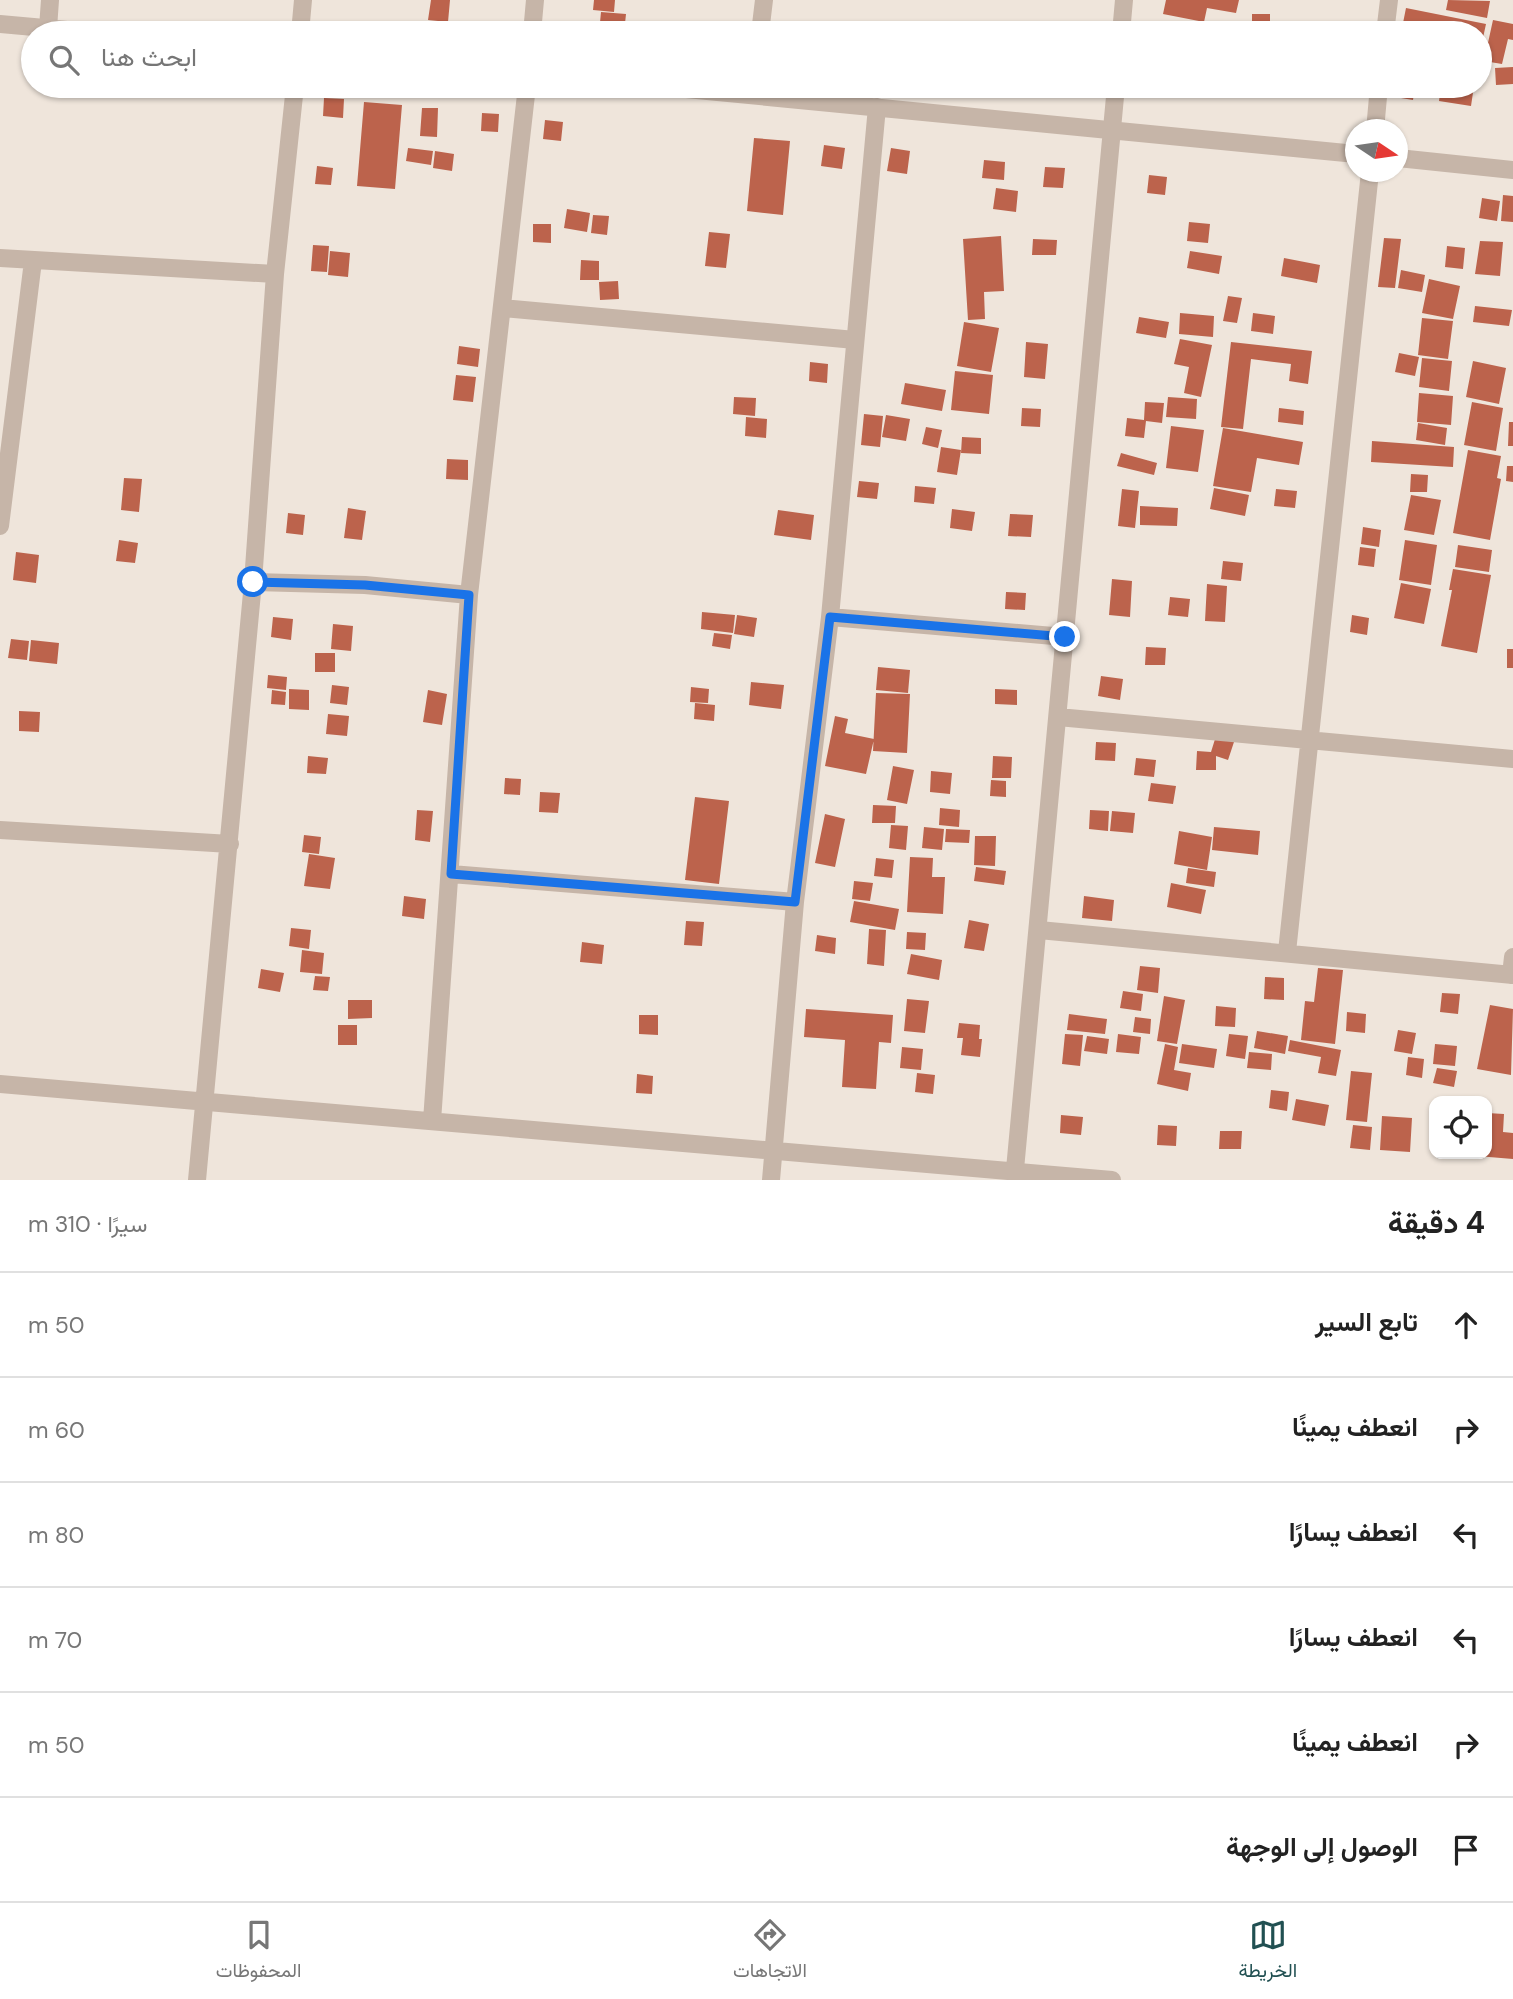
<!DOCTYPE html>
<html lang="ar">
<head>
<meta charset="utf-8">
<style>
  body { margin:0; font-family:"DM Sans",Vazirmatn,sans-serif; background:#f2f2f2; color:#222; direction:rtl }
  .controls { position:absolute; right:21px; bottom:21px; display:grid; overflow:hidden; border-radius:14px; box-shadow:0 2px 5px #0004 }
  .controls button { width:63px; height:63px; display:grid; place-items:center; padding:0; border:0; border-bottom:2px solid #e0e0e0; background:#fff; color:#222; font:35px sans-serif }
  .compass { position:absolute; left:1345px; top:119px; width:63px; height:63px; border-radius:50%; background:#fff; box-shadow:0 2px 5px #0004; rotate:103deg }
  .stop { position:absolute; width:21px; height:21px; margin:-16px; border:5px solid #1a73e8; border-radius:50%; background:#fff }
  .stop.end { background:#1a73e8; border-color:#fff; box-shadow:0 2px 7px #0008 }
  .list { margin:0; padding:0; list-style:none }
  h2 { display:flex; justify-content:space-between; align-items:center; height:91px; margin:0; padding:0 28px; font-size:30px }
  h2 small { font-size:23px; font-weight:400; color:#767676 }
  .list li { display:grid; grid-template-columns:46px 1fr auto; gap:21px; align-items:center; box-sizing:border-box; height:105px; padding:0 28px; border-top:2px solid #e0e0e0 }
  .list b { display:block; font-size:26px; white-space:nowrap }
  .list em { font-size:23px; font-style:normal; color:#767676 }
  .icon { flex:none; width:38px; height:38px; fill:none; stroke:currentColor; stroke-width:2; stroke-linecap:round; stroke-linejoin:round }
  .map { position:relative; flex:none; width:1513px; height:1180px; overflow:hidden; direction:ltr }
  .search { position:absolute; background:#fff; box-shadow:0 2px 5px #0004; left:21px; right:21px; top:21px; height:77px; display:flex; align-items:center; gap:18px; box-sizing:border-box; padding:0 24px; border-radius:38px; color:#767676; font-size:26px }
  .sheet { height:721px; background:#fff }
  nav { display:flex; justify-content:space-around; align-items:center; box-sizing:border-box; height:98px; border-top:2px solid #e0e0e0; background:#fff; font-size:19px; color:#767676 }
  nav a { display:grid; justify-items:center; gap:4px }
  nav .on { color:#215052 }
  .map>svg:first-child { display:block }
  .building { fill:#bc634c }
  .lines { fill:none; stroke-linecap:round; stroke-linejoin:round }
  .street { stroke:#c6b5a8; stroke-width:18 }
  .route { stroke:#1a73e8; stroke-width:9 }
</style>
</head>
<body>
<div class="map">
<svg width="1513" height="1180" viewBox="0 0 1513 1180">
  <rect width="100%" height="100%" fill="#efe5db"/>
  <path class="building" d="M431 0H450L448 22 428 20Z
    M594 0H615L614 12 593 10Z
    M1166 0H1239L1236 13 1207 8 1204 22 1163 14Z
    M1448 0 1490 1 1487 18 1446 10Z
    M1406 8 1486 24 1481 47 1480 33H1434L1421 30 1420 33H1401Z
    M601 12 626 14 624 33H599Z
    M1252 14H1270V30L1252 31Z
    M1493 20 1513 24V40L1508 39 1502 64 1484 61Z
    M1230 29 1250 31V33H1230Z
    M1513 67V84L1496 85 1495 68Z
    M64 86H86V93L63 92Z
    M1397 86H1415L1413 100 1395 97Z
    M1441 86H1474L1471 106 1439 101Z
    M324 98 344 99 343 118 323 116Z
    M364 102 402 105 395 189 357 186Z
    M422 108H438L437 137 420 136Z
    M482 113 499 114 498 132 481 131Z
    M545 120 563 122 561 141 543 139Z
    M754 138 790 141 783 215 747 211Z
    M824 145 845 148 842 169 821 166Z
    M408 148 433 151 431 165 406 161Z
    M891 148 910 151 907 174 887 171Z
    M435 151 454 154 452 171 433 168Z
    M984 160 1005 162 1004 180 982 178Z
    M317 166 333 168 331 185 315 184Z
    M1045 167 1065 168 1063 188 1043 187Z
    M1149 175 1167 177 1165 195 1147 193Z
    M996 188 1018 191 1016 212 993 209Z
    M1503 195 1513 196V222L1501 221Z
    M1482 198 1500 201 1497 221 1479 218Z
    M567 209 590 213 587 232 564 228Z
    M593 215 609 216 607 235 591 233Z
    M1189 222 1210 224 1208 243 1187 241Z
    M533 224H551V243L533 242Z
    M709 232 730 234 726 268 705 266Z
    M1001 236 1004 291 984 292 985 319 968 320 963 239Z
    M1384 238 1401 239 1395 288 1378 287Z
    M1033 239 1057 240 1056 255H1032Z
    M1480 241 1503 242 1500 276 1475 274Z
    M313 245 329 246 327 272 311 271Z
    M1447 246 1465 248 1463 269 1445 267Z
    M330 251 350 253 348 277 328 275Z
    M1190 251 1222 256 1219 274 1187 268Z
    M1284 258 1320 265 1317 283 1281 276Z
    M581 260 599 261V280H580Z
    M1401 270 1425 275 1422 292 1398 288Z
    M1429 279 1460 286 1453 319 1422 313Z
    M618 281 619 299 600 300 599 282Z
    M1228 296 1242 298 1237 323 1223 321Z
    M1475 306 1512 310 1509 326 1473 322Z
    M1180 313 1214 316 1213 337 1179 334Z
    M1253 313 1275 316 1273 334 1251 331Z
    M1139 317 1169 322 1166 338 1136 333Z
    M1422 318 1453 321 1448 359 1418 355Z
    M964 322 999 328 991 372 957 366Z
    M1180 339 1212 345 1201 397 1184 393 1189 367 1174 364Z
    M1026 342 1048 344 1045 379 1024 377Z
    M1231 342 1312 351 1308 384 1289 381 1291 364 1251 359 1243 429 1221 427Z
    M459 346 480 349 478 367 457 364Z
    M1399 353 1419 357 1415 376 1395 372Z
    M1422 358 1452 361 1449 391 1419 387Z
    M1473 361 1506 368 1499 404 1466 397Z
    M810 362 828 364 827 383 809 381Z
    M955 371 993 375 989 414 951 410Z
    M456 375 476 377 473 402 453 400Z
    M905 383 946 390 942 411 901 404Z
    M1419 393 1453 396 1451 425 1417 422Z
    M734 397 756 398 755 416 733 414Z
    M1168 397 1197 399 1196 419 1166 417Z
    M1145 402 1164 403 1162 423 1146 421 1144 438 1125 436 1127 418 1144 420Z
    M1472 402 1503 408 1496 451 1464 445Z
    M1022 408 1041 409 1040 427 1021 426Z
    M1279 408 1304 411 1303 425 1278 422Z
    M864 414 883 416 880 447 861 445Z
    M886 415 910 419 906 441 882 437Z
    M746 417 767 419 766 438 745 436Z
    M1509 422H1513V446H1508Z
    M1418 423 1447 428 1445 445 1416 440Z
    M1171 426 1204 430 1198 472 1166 468Z
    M926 427 942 430 938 448 922 444Z
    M1223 428 1303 442 1299 465 1257 458 1251 492 1213 486Z
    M962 437 981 438V454L961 453Z
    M1372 441 1454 447 1453 467 1371 462Z
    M941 447 961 450 957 475 937 472Z
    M1468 450 1501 456 1497 478 1501 479 1490 540 1453 533Z
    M1121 453 1157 463 1154 475 1117 466Z
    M447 459 468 460V480L446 479Z
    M1507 466H1513V482L1506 481Z
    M1411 474 1428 475 1427 492H1410Z
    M124 478 142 479 139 512 121 510Z
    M859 481 879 483 877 499 857 497Z
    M915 486 936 488 934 504 914 502Z
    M1214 488 1249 495 1245 516 1210 509Z
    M1122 489 1139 491 1135 528 1118 526Z
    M1276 489 1297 491 1295 508 1274 506Z
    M1411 495 1441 500 1434 535 1404 530Z
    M1140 506 1178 508 1177 526 1140 525Z
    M348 508 366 511 362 540 344 538Z
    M952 509 975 512 972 531 950 528Z
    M778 510 814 515 811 540 774 535Z
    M288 513 305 515 303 535 286 533Z
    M1010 514 1033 515 1031 537 1008 536Z
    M1363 527 1381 530 1379 547 1361 544Z
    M119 540 138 543 135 563 116 561Z
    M1405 540 1437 545 1431 585 1399 580Z
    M1458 545 1492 550 1489 572 1455 567Z
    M1360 547 1376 549 1374 567 1358 565Z
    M16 552 39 555 36 583 13 580Z
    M1223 561 1243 563 1241 581 1221 579Z
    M1453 569 1491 575 1477 653 1441 646 1452 590H1449Z
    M1112 579 1132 581 1130 617 1109 615Z
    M1401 583 1431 589 1424 624 1394 618Z
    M1207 584 1227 586 1225 622 1205 621Z
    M1006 592 1026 593 1025 610 1005 609Z
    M1170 597 1190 599 1188 617 1168 615Z
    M702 612 735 615 733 633 701 629Z
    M737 615 757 618 754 637 734 634Z
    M1352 615 1369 618 1367 635 1350 632Z
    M273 617 293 619 291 640 271 637Z
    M333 624 353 626 351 651 331 649Z
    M714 633 732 635 730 649 712 646Z
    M11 639 29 641 27 660 8 658Z
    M31 640 59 643 57 664 29 661Z
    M1146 647 1166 648 1165 665H1145Z
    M1507 649H1513V668H1507Z
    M315 653H335V672H315Z
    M878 667 910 670 908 693 876 690Z
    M268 675 287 677 286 690 267 688Z
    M1101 676 1123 679 1120 700 1098 696Z
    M751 682 784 685 781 709 749 705Z
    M332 685 349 687 347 705 330 703Z
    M691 687 709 689 708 703 690 702Z
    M289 689 309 690V710L289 709Z
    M995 689 1017 690V705L995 704Z
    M272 690 286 692 285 705 271 704Z
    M428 690 447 694 442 725 423 722Z
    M876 693 910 694 907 753 873 751Z
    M695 703 715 705 714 721 694 719Z
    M19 711 40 712 39 732 19 731Z
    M328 714 349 716 347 736 326 734Z
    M835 716 848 719 845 733 874 739 866 774 825 766Z
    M1216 736 1234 742 1228 760 1216 756V770H1196L1197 751 1211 752Z
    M1096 742 1116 743 1115 761 1095 760Z
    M308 756 328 758 326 774 307 773Z
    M993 756 1012 757 1011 778H992Z
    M1136 758 1156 760 1154 777 1134 775Z
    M893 766 914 770 907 804 887 800Z
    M931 771 952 773 950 794 930 792Z
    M505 778 521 779 520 795 504 794Z
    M991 780 1006 781V797L990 796Z
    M1151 783 1176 786 1173 804 1148 801Z
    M540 792 560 793 558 813 539 812Z
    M695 797 729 801 719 884 685 880Z
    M873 805 896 806 895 823H872Z
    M940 808 960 810 959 827 939 825Z
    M417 810 433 811 430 842 415 840Z
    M1090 810 1109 811 1108 831 1089 829Z
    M1112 811 1135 813 1133 833 1110 831Z
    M825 814 845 819 835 867 815 863Z
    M891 825 908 826 906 850 889 848Z
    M924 827 944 829 942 850 922 848Z
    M1214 827 1260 831 1258 855 1212 850Z
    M946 829 970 830 969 843 945 842Z
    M1179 831 1212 837 1207 870 1174 864Z
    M304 835 321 837 319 854 302 852Z
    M975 836H996L995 866 974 865Z
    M309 854 335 858 330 889 304 886Z
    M910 857 933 858 932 877H945L943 914 907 912Z
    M876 858 894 860 892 878 874 876Z
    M976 867 1006 871 1004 885 974 881Z
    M1188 868 1216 872 1214 887 1186 883Z
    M854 881 873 883 870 901 852 899Z
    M1171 883 1206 890 1201 914 1167 907Z
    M404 896 426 899 424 919 402 916Z
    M1084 896 1114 900 1112 921 1082 918Z
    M854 901 899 909 895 930 850 922Z
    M969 920 989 924 984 951 964 948Z
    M686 921 704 922 702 946 684 945Z
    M291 928 311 930 309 949 289 946Z
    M869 929 886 930 884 966 867 964Z
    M907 932 926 933 925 950 906 949Z
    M817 935 836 938 835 954 815 951Z
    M582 942 604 945 602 964 580 962Z
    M302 950 324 953 322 974 300 972Z
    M911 954 942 960 939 980 907 974Z
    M1140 966 1160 968 1158 993 1137 990Z
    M1318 968 1343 970 1335 1044 1301 1040 1305 1001 1314 1002Z
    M261 969 284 973 280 992 258 988Z
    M315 976 330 977 328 991 313 990Z
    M1265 977 1284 978V1000L1264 999Z
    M1123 991 1143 994 1141 1011 1120 1008Z
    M1442 993 1460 994 1458 1014 1440 1012Z
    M1164 996 1185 1000 1177 1044 1157 1041Z
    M907 999 929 1001 925 1033 904 1031Z
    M348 1000H372V1018L348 1019Z
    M1490 1005 1513 1009 1511 1075 1477 1069Z
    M1216 1006 1236 1008 1235 1027 1215 1026Z
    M806 1009 893 1015 891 1043 879 1042 876 1089 842 1087 845 1040 804 1037Z
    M1347 1012 1366 1014 1365 1033 1346 1031Z
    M1069 1014 1107 1019 1105 1034 1067 1030Z
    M639 1015H658V1035L639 1034Z
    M1135 1017 1151 1019 1150 1034 1133 1032Z
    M959 1023 980 1025 979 1039H982L980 1057 961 1055 963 1038H957Z
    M338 1025H357V1045H338Z
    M1398 1030 1416 1033 1412 1054 1394 1051Z
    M1257 1031 1288 1036 1285 1054 1254 1048Z
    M1065 1034 1083 1035 1080 1066 1062 1064Z
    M1118 1034 1141 1037 1139 1054 1116 1052Z
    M1229 1034 1248 1036 1245 1059 1226 1056Z
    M1087 1036 1109 1039 1107 1054 1084 1051Z
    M1290 1040 1341 1050 1336 1076 1318 1073 1321 1057 1288 1051Z
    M1165 1044 1178 1047 1174 1070 1191 1073 1188 1091 1157 1084Z
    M1182 1044 1217 1049 1214 1068 1179 1063Z
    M1435 1044 1457 1046 1455 1066 1433 1064Z
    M902 1047 923 1049 921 1070 900 1068Z
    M1249 1052 1272 1054 1271 1070 1247 1068Z
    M1408 1057 1424 1059 1422 1078 1406 1075Z
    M1437 1068 1457 1071 1454 1087 1433 1083Z
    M1351 1071 1372 1073 1367 1122 1346 1120Z
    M917 1073 935 1075 933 1094 915 1092Z
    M637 1074 653 1076 652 1094 636 1093Z
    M1271 1090 1289 1092 1287 1111 1269 1108Z
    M1296 1099 1329 1105 1325 1126 1292 1120Z
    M1487 1113 1504 1114 1503 1132 1513 1133V1159L1477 1156V1154H1487Z
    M1061 1115 1083 1117 1081 1135 1060 1133Z
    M1382 1116 1412 1118 1410 1152 1380 1150Z
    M1158 1125 1177 1126 1176 1146 1157 1145Z
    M1353 1125 1372 1127 1370 1150 1350 1148Z
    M1220 1131H1242L1241 1149H1219Z"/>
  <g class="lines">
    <path class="street" d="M0 24 100 33
      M48 28 50 0
      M300 33 303 0
      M532 33 535 0
      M760 33 764 0
      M1121 33 1124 0
      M1385 33 1389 0
      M655 86 1356 154
      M1375 130 1379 86
      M1398 158 1513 170
      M0 258 275 274
      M503 308 855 340
      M0 526 33 261
      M253 582 365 585 469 595
      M830 617 1065 637
      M1058 717 1513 759
      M0 830 230 844
      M451 874 795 902
      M1039 930 1513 975
      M1287 952 1370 172
      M1511 975 1513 957
      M0 1084 1112 1180
      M432 1121 469 595 527 86
      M197 1180 253 582 275 274 295 86
      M771 1180 795 902 830 617 877 107
      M1014 1180 1116 86"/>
  </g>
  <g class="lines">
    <path class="route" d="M253 582 365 585 469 595 451 874 795 902 830 617 1065 637"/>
  </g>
</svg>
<div class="controls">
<button><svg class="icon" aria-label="locate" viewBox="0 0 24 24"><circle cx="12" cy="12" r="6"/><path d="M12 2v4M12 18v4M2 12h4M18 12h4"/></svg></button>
</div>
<svg class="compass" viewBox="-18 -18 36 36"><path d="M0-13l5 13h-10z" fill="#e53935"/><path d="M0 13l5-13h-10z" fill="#767676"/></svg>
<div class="stop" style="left:253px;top:582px"></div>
<div class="stop end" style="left:1065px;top:637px"></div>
<div class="search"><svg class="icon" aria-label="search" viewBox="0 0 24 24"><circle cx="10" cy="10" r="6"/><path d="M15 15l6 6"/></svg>ابحث هنا</div>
</div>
<section class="sheet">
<h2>4 دقيقة<small>سيرًا · 310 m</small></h2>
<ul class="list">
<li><svg class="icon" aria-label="ahead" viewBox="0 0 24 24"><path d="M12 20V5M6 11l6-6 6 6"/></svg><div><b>تابع السير</b></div><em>50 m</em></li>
<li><svg class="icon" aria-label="right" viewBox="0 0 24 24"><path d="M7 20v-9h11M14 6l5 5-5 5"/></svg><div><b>انعطف يمينًا</b></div><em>60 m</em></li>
<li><svg class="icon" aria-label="left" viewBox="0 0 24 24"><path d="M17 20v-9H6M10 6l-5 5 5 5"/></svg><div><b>انعطف يسارًا</b></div><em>80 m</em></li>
<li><svg class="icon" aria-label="left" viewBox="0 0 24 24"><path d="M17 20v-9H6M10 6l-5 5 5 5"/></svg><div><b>انعطف يسارًا</b></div><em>70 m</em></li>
<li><svg class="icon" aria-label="right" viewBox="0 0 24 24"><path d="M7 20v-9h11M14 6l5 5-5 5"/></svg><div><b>انعطف يمينًا</b></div><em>50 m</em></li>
<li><svg class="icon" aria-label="arrive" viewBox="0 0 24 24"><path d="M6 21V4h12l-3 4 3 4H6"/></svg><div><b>الوصول إلى الوجهة</b></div></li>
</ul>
</section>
<nav>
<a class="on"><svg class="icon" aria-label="map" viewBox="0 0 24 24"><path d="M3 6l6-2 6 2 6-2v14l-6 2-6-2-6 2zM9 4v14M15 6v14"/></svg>الخريطة</a>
<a><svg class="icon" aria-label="directions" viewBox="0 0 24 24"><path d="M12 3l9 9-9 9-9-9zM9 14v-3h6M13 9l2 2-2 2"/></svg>الاتجاهات</a>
<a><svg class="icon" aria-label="saved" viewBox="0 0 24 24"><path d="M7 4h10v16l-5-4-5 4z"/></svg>المحفوظات</a>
</nav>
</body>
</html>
